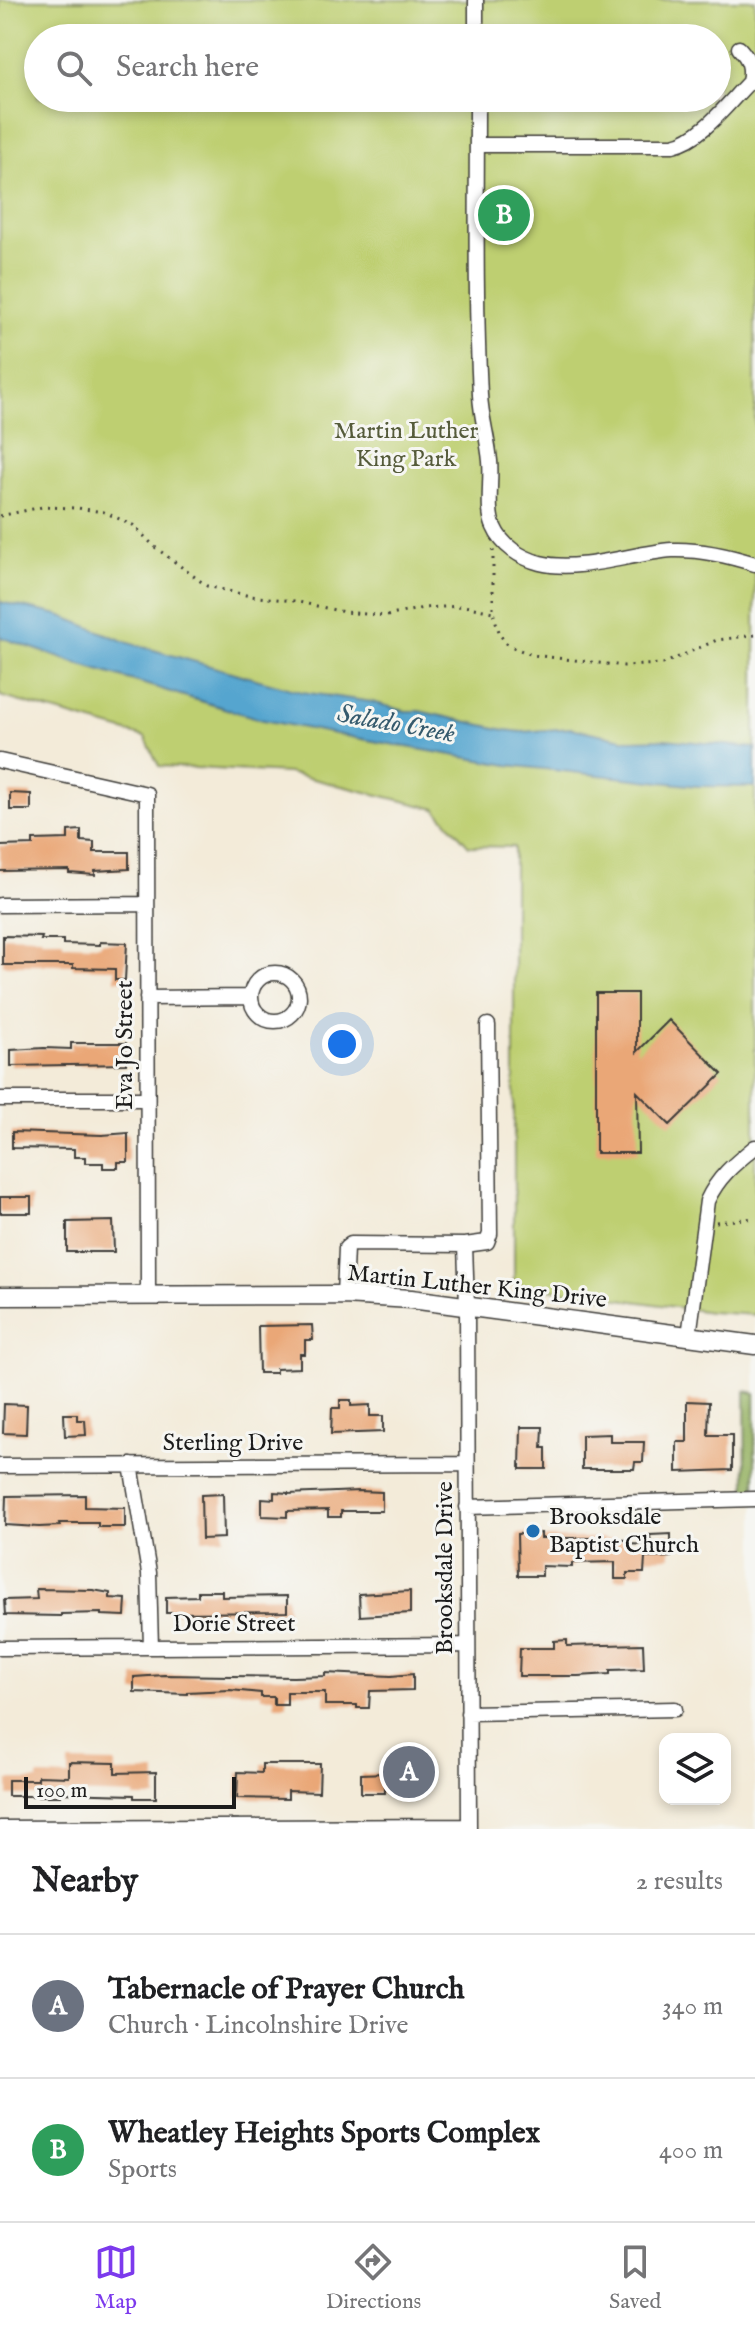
<!DOCTYPE html>
<html lang="en">
<head>
<meta charset="utf-8">
<style>
  body { margin:0; font-family:"IM FELL English",serif; background:#f2f2f2; color:#202124 }
  .controls { position:absolute; right:24px; bottom:24px; display:grid; overflow:hidden; border-radius:16px; box-shadow:0 4px 12px #0003 }
  .controls button { width:72px; height:72px; display:grid; place-items:center; padding:0; border:0; border-bottom:2px solid #e0e0e0; background:#fff; color:#202124; font:40px sans-serif }
  .scale { position:absolute; left:24px; bottom:20px; width:212px; box-sizing:border-box; padding-left:8px; border:4px solid #1c1c1c; border-top:0; font-size:22px; line-height:28px; white-space:nowrap; color:#1c1c1c; -webkit-text-stroke:6px #f6f6f2; paint-order:stroke }
  .you { position:absolute; left:342px; top:1044px; width:28px; height:28px; margin:-20px; border:6px solid #fff; border-radius:50%; background:#1a73e8; box-shadow:0 0 0 12px #1a73e833 }
  .badge { display:grid; place-items:center; width:52px; height:52px; border-radius:50%; background:#7c3aed; color:#fff; font-size:26px; font-weight:700 }
  .pin { position:absolute; translate:-50% -50%; border:4px solid #fff; box-shadow:0 2px 8px #0006 }
  .list { margin:0; padding:0; list-style:none }
  h2 { display:flex; justify-content:space-between; align-items:center; height:104px; margin:0; padding:0 32px; font-size:34px }
  h2 small { font-size:26px; font-weight:400; color:#757577 }
  .list li { display:grid; grid-template-columns:52px 1fr auto; gap:24px; align-items:center; box-sizing:border-box; height:144px; padding:0 32px; border-top:2px solid #e0e0e0 }
  .list b { display:block; font-size:30px; white-space:nowrap }
  .list p { margin:0; font-size:26px; white-space:nowrap; color:#757577 }
  .list em { font-size:26px; font-style:normal; color:#757577 }
  .icon { flex:none; width:44px; height:44px; fill:none; stroke:currentColor; stroke-width:2; stroke-linecap:round; stroke-linejoin:round }
  .map { position:relative; flex:none; width:755px; height:1829px; overflow:hidden }
  .search { position:absolute; background:#fff; box-shadow:0 4px 12px #0003; left:24px; right:24px; top:24px; height:88px; display:flex; align-items:center; gap:20px; box-sizing:border-box; padding:0 28px; border-radius:44px; color:#757577; font-size:30px }
  .sheet { height:392px; background:#fff }
  nav { display:flex; justify-content:space-around; align-items:center; box-sizing:border-box; height:112px; border-top:2px solid #e0e0e0; background:#fff; font-size:22px; color:#757577 }
  nav a { display:grid; justify-items:center; gap:4px }
  nav .on { color:#7c3aed }
  .map>svg:first-child { display:block }
  .green { fill:#becf71; stroke:#6d7646; stroke-width:2; fill-rule:evenodd }
  .forest { fill:#96b263; stroke:#596740; stroke-width:2 }
  .water { fill:#54a5cf; stroke:#386076; stroke-width:2 }
  .building { fill:#eaa777 }
  .lines { fill:none; stroke-linecap:round; stroke-linejoin:round }
  .minor-casing { stroke:#3c3b38; stroke-width:17 }
  .major-casing { stroke:#3c3b38; stroke-width:21 }
  .path { stroke:#3c3b38; stroke-width:3; stroke-dasharray:2 6; stroke-linecap:butt }
  .minor { stroke:#fff; stroke-width:14 }
  .major { stroke:#fff; stroke-width:18 }
  .poi-dot { fill:#1f6fb2; stroke:#f6f6f2; stroke-width:3 }
  .labels { text-anchor:middle; dominant-baseline:central; stroke-width:6; stroke-linejoin:round; paint-order:stroke }
  .park-label { font-size:24px; fill:#555b3a; stroke:#f6f6f2 }
  .street-label { font-size:24px; fill:#1c1c1c; stroke:#f6f6f2 }
  .poi-label { font-size:24px; fill:#1c1c1c; stroke:#f6f6f2; text-anchor:start }
  .water-label { font-size:26px; font-style:italic; fill:#355a6d; stroke:#f6f6f2 }
</style>
</head>
<body>
<div class="map">
<svg width="755" height="1829" viewBox="0 0 755 1829">
  <rect width="100%" height="100%" fill="#f6f6f2"/>
  <filter id="ink" filterUnits="userSpaceOnUse"><feTurbulence type="fractalNoise" baseFrequency=".0125" numOctaves="2"/><feDisplacementMap in="SourceGraphic" scale="16" xChannelSelector="R" yChannelSelector="G"/><feConvolveMatrix kernelMatrix="1 2 1 2 8 2 1 2 1" color-interpolation-filters="sRGB"/></filter>
  <filter id="wash" filterUnits="userSpaceOnUse"><feTurbulence type="fractalNoise" baseFrequency=".006" numOctaves="4" result="noise"/><feDisplacementMap in="SourceGraphic" scale="32" xChannelSelector="R" yChannelSelector="G"/><feGaussianBlur stdDeviation="1.8" result="paint"/><feColorMatrix in="noise" values="0 0 0 0 0 0 0 0 0 0 0 0 0 0 0 0 0 1.4 0 .05"/><feComposite in="paint" operator="in"/></filter>
  <g filter="url(#wash)">
    <rect width="100%" height="100%" fill="#f3ebd9"/>
    <path class="green" d="M0 0H755V1315L710 1312 514 1284V847L469 846 436 809 288 773 159 766 145 737 0 696ZM38 38H717V98H38Z"/>
    <path class="forest" d="M745 1391 755 1393V1491L746 1492Z"/>
    <path class="water" d="M0 602 59 615 129 643 302 692 372 702 405 711H419L505 730 522 732 571 728 628 740 665 739 755 748V787L697 786 508 765 356 738 263 720 78 664 0 637Z"/>
    <g id="blocks">
      <path class="building" d="M10 793 31 794V810H10Z
        M81 830V841L94 842V852H129V869L95 871V875L69 873V870L0 871V846L33 845V840L68 839V831Z
        M3 936 42 937 41 940H63V944L100 945V942L127 943 125 980H115V969L73 968V965H3Z
        M596 993H637V1052L669 1020 722 1074 670 1125 637 1092 638 1153H596Z
        M71 1043H126V1064L11 1066V1050L44 1048 71 1049Z
        M12 1132 102 1135 128 1133V1162H118V1168H103V1163H85V1157H74V1149L12 1148Z
        M0 1197H31V1213H0Z
        M113 1221 114 1252H67V1222Z
        M312 1325 313 1340H305V1354H300V1368L276 1369V1373H259L258 1326Z
        M340 1400H351V1406L370 1405V1416H383V1432L331 1434 332 1408H340Z
        M687 1401 709 1402 708 1435H732V1470L677 1472V1442H687Z
        M4 1404 27 1405 26 1434 3 1433Z
        M64 1414H77V1420H85L86 1435 65 1436Z
        M521 1427H543L542 1448H546V1469H520Z
        M610 1434V1442H644L643 1462H635L634 1469H582V1435Z
        M359 1491 382 1492V1511H341V1517H328V1510L287 1511V1517L262 1516V1498L274 1499V1492L288 1493V1494Z
        M223 1494 224 1538 202 1539 201 1495Z
        M85 1495V1507L125 1508V1527H98V1523H59L60 1526 39 1527 5 1525 6 1496Z
        M541 1533V1538H604V1539L627 1540V1544L651 1545 650 1535 671 1534V1557L645 1558 644 1573H627V1579H615V1562L572 1563V1567L542 1566V1576H518L517 1534Z
        M36 1589 93 1590 110 1593V1598L126 1599 125 1616 101 1615V1613L61 1614V1616L5 1615 4 1600 37 1599Z
        M198 1591H222V1597L287 1596V1612L166 1613V1597L198 1596Z
        M410 1591V1613L360 1616 359 1594Z
        M567 1640V1646L643 1644 644 1669 610 1670V1674L578 1676H519L520 1648H554V1641Z
        M325 1673 391 1676 413 1674V1690L370 1691 369 1708H357V1705H325V1692H287V1705H274V1697H261V1693L230 1690 187 1692V1694L134 1692V1677L164 1675 293 1677 325 1676Z
        M69 1762 115 1763V1773L156 1772V1798H134V1795L61 1793V1796H8V1780H38V1776L69 1777Z
        M262 1764H320L319 1792 288 1791V1799L237 1798 238 1772 262 1773Z
        M385 1773V1793H361V1774Z"/>
    </g>
  </g>
  <g filter="url(#ink)">
    <use href="#blocks" fill-opacity="0" stroke="#3c3b38" stroke-width="2"/>
    <g class="lines">
      <g class="minor-casing">
        <path id="minor" d="M476 0V38
          M477 98C477 197 475 296 480 395 481 417 488 439 490 461 492 480 486 511 494 527 502 546 521 558 540 563 579 573 632 553 672 550 701 549 727 555 755 564
          M477 145H673C701 140 729 102 749 82 752 67 749 59 739 48
          M0 761 147 794 148 1296
          M0 905 147 904
          M251 997a24 24 0 1 1 48 0a24 24 0 1 1-48 0Z
          M147 998 251 997
          M0 1099H147
          M465 1245 467 1306 469 1829
          M344 1295 346 1248 351 1244 465 1245 487 1242 490 1234 488 1025
          M689 1336 707 1201C718 1177 734 1164 755 1147
          M131 1465 149 1573 151 1647
          M0 1466 467 1464
          M467 1507 755 1499
          M0 1648 468 1645
          M468 1713 675 1709
          M0 1828 469 1826"/>
      </g>
      <g class="major-casing">
        <path id="major" d="M0 1296 344 1295 411 1299 755 1345"/>
      </g>
      <path class="path" d="M0 516 42 507 77 508 104 512 133 525 156 548 207 586 250 596 294 601 344 612 387 616 423 608 464 606 493 612
        M493 550V612L500 635 508 645 532 655 624 666 663 664 717 640 755 635
        M716 1222 755 1218"/>
      <use href="#minor" class="minor"/>
      <use href="#major" class="major"/>
    </g>
  </g>
  <circle class="poi-dot" cx="533" cy="1531" r="8"/>
  <g class="labels">
    <g class="park-label">
      <text x="406" y="431">Martin Luther<tspan x="406" dy="28">King Park</tspan></text>
    </g>
    <g class="street-label">
      <text transform="translate(125 1045) rotate(-90)">Eva Jo Street</text>
      <text transform="translate(477 1287) rotate(6)">Martin Luther King Drive</text>
      <text x="233" y="1443">Sterling Drive</text>
      <text transform="translate(445 1568) rotate(-90)">Brooksdale Drive</text>
      <text x="234" y="1624">Dorie Street</text>
    </g>
    <g class="poi-label">
      <text x="549" y="1517">Brooksdale<tspan x="549" dy="28">Baptist Church</tspan></text>
    </g>
    <g class="water-label">
      <text transform="translate(396 724) rotate(10)">Salado Creek</text>
    </g>
  </g>
</svg>
<div class="controls">
<button><svg class="icon" aria-label="layers" viewBox="0 0 24 24"><path d="M12 4l9 5-9 5-9-5zM3 14l9 5 9-5"/></svg></button>
</div>
<div class="scale">100 m</div>
<div class="you"></div>
<div class="pin badge" style="left:409px;top:1772px;background:#6b7280">A</div>
<div class="pin badge" style="left:504px;top:215px;background:#2e9e5b">B</div>
<div class="search"><svg class="icon" aria-label="search" viewBox="0 0 24 24"><circle cx="10" cy="10" r="6"/><path d="M15 15l6 6"/></svg>Search here</div>
</div>
<section class="sheet">
<h2>Nearby<small>2 results</small></h2>
<ul class="list">
<li><span class="badge" style="background:#6b7280">A</span><div><b>Tabernacle of Prayer Church</b><p>Church · Lincolnshire Drive</p></div><em>340 m</em></li>
<li><span class="badge" style="background:#2e9e5b">B</span><div><b>Wheatley Heights Sports Complex</b><p>Sports</p></div><em>400 m</em></li>
</ul>
</section>
<nav>
<a class="on"><svg class="icon" aria-label="map" viewBox="0 0 24 24"><path d="M3 6l6-2 6 2 6-2v14l-6 2-6-2-6 2zM9 4v14M15 6v14"/></svg>Map</a>
<a><svg class="icon" aria-label="directions" viewBox="0 0 24 24"><path d="M12 3l9 9-9 9-9-9zM9 14v-3h6M13 9l2 2-2 2"/></svg>Directions</a>
<a><svg class="icon" aria-label="saved" viewBox="0 0 24 24"><path d="M7 4h10v16l-5-4-5 4z"/></svg>Saved</a>
</nav>
</body>
</html>
